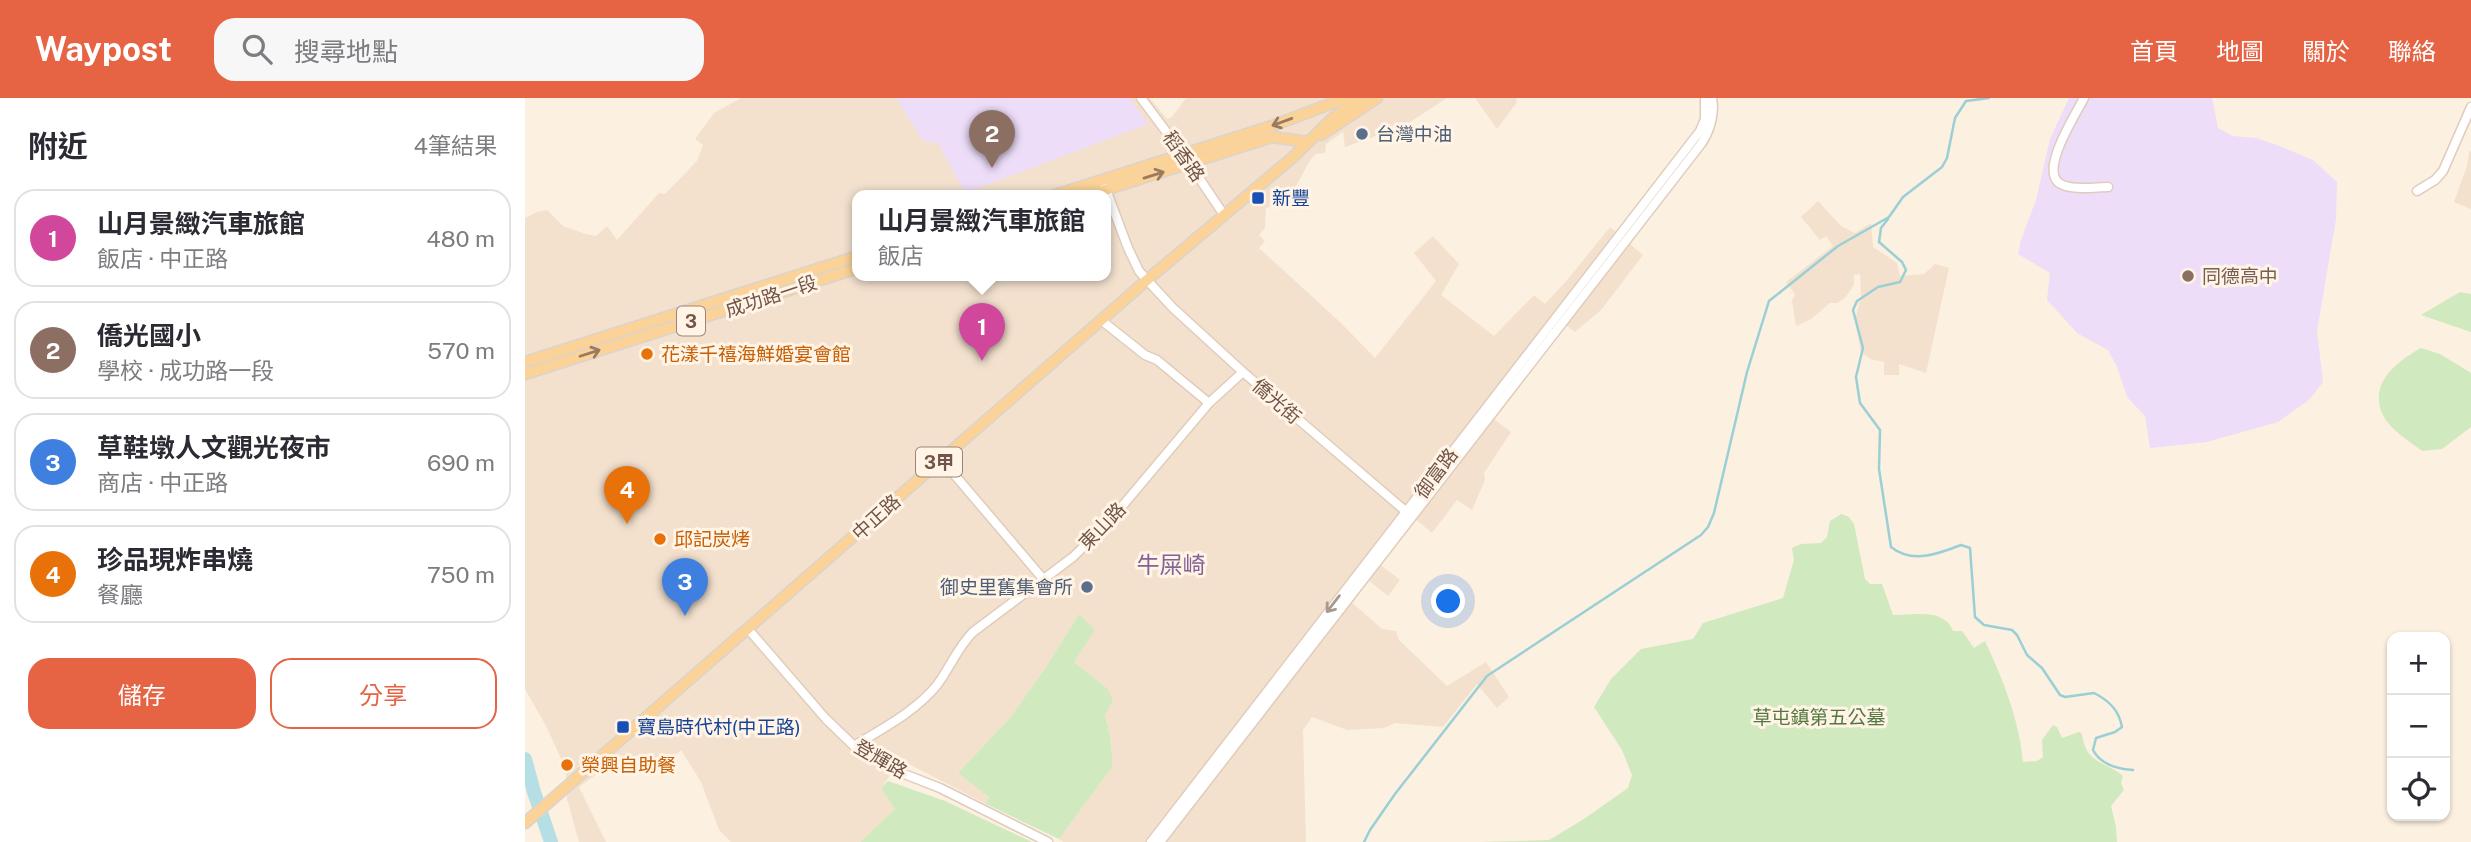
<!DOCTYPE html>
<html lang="zh-TW">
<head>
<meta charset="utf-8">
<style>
  body { margin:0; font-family:"Public Sans","Noto Sans TC",sans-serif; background:#f7f7f7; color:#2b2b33 }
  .controls { position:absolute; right:21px; bottom:21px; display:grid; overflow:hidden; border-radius:14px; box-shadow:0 2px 5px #0004 }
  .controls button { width:63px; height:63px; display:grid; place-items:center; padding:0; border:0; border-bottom:2px solid #e1e1e2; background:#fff; color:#2b2b33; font:35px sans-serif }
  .you { position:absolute; left:924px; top:504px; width:24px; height:24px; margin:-18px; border:5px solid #fff; border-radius:50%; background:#1a73e8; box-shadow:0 0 0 10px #1a73e833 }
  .badge { display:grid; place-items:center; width:46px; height:46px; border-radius:50%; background:#e66344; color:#fff; font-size:23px; font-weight:700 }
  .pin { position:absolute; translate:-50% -58px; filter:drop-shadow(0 2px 4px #0008) }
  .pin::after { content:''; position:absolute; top:37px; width:24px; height:21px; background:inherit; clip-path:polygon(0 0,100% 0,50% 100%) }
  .popup { position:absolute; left:327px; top:92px; width:259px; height:91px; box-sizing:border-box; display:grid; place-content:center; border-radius:14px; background:#fff; filter:drop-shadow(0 2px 5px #0005); font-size:23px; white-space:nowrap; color:#7c7c81 }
  .popup b { font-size:26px; color:#2b2b33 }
  .popup::after { content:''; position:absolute; left:50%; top:100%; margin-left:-14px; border:14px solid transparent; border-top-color:#fff }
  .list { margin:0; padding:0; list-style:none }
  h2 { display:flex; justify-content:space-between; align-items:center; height:91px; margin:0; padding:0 28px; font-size:30px }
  h2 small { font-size:23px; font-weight:400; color:#7c7c81 }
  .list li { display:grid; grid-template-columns:46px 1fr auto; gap:21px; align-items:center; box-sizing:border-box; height:98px; margin:0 14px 14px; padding:0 14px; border:2px solid #e1e1e2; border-radius:21px }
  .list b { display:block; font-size:26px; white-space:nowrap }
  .list p { margin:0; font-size:23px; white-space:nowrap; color:#7c7c81 }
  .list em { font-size:23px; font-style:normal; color:#7c7c81 }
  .actions { display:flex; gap:14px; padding:21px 28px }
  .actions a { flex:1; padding:16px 0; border:2px solid #e66344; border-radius:21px; text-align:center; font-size:24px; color:#e66344 }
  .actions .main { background:#e66344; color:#fff }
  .icon { flex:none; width:38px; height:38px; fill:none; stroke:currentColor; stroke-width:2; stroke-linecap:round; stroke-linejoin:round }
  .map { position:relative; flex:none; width:1946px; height:744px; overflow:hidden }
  header { display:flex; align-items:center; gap:42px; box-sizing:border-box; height:98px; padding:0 35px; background:#e66344; color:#fff }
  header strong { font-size:33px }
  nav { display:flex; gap:38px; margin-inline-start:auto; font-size:24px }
  .search { width:490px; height:63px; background:#f7f7f7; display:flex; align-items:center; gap:18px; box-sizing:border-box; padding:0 24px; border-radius:21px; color:#7c7c81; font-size:26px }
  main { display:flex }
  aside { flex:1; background:#fff }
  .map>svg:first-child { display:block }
  .residential { fill:#f3e1ce; fill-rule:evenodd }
  .education { fill:#edddf8 }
  .green { fill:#d1e9bf }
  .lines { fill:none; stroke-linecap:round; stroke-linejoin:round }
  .stream { stroke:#9bcfd6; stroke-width:2.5 }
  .river { stroke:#b5dfe5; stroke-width:14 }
  .minor-casing { stroke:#e0ccbc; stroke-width:11 }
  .major-casing { stroke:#dad3cf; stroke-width:13 }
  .minor { stroke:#fff; stroke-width:8 }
  .major { stroke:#fbd398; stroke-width:10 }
  .oneway { stroke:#9b7b60 }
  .oneway2 { stroke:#aa9991 }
  .service-dot { fill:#5c6f8a; stroke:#fff4e6; stroke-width:2.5 }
  .transit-dot { fill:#1a4fb4; stroke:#fff4e6; stroke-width:2.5 }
  .education-dot { fill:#8d6e63; stroke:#fff4e6; stroke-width:2.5 }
  .food-dot { fill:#e8710a; stroke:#fff4e6; stroke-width:2.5 }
  .labels { text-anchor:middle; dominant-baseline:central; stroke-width:6; stroke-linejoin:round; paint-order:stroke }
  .shield { fill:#fff4e6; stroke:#9c8577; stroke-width:2 }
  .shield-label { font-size:18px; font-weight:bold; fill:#725548 }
  .service-label { font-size:19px; fill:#4e5e75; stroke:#fff4e6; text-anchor:start }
  .street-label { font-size:19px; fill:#725548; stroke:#fff4e6 }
  .transit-label { font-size:19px; fill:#164399; stroke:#fff4e6; text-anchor:start }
  .education-label { font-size:19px; fill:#785e54; stroke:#fff4e6; text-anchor:start }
  .food-label { font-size:19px; fill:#c56008; stroke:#fff4e6; text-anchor:start }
  .park-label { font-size:19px; fill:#537840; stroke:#fff4e6 }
  .quarter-label { font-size:23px; fill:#836396; stroke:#fff4e6 }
</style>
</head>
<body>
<header>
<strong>Waypost</strong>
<div class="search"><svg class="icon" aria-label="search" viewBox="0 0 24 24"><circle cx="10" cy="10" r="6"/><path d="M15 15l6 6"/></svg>搜尋地點</div>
<nav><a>首頁</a><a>地圖</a><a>關於</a><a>聯絡</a></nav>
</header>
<main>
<aside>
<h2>附近<small>4筆結果</small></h2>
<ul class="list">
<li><span class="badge" style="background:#d1479c">1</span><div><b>山月景緻汽車旅館</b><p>飯店 · 中正路</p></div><em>480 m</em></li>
<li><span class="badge" style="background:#8d6e63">2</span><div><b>僑光國小</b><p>學校 · 成功路一段</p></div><em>570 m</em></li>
<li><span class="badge" style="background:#3f7fe0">3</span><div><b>草鞋墩人文觀光夜市</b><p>商店 · 中正路</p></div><em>690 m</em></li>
<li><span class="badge" style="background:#e8710a">4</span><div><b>珍品現炸串燒</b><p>餐廳</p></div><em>750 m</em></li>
</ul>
<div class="actions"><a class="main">儲存</a><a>分享</a></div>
</aside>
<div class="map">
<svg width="1946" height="744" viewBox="0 0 1946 744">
  <rect width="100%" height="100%" fill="#fcf0e0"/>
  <path class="residential" d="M216 0H625L642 21 647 19 661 0H922L879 28 820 49 818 34 801 46 800 55 791 56 785 62 762 105 741 110 740 130 734 137 740 143 734 150 816 225 850 260 911 183 889 155 908 138 934 166 916 197 969 238 1009 197 1020 206 1043 181 1085 129 1118 157 1077 211 1050 234 1038 225 966 319 986 334 959 375 960 382 947 412 932 402 907 435 889 420 853 465 875 482 863 498 842 481 824 502 857 531 871 533 874 542 922 588 961 564 984 599 972 610 952 586 918 629 870 625 859 630 822 632 787 619 778 632 781 744H539L534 741 588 668 585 637 580 617 582 590 549 564 554 516 521 569 484 621 433 675 464 699 461 706 376 662 356 690 370 711 335 744H206L194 732 176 684 156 652 133 673 121 658 92 679 79 671 54 689 81 744H54L42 701 41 671 21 628 0 591V120L12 114 22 112 38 128 61 136 71 138 82 128 92 142 134 95 140 96 172 63 178 47 170 41 189 15ZM333 97H581V177H333Z
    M950 0H991L992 4 972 31Z
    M1946 53V111L1929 104 1942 68 1944 54Z
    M1293 103 1316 128 1330 135 1346 125 1348 149 1372 165 1375 178 1399 176 1410 166 1424 170 1401 275 1374 266V277H1359V264L1345 261 1336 254 1330 223 1336 198 1335 176 1329 177V187L1320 200 1312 205H1305L1286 221 1271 228 1267 203 1270 196 1261 184 1308 148 1301 138 1295 142 1276 119Z"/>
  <path class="education" d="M371 0H605L623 26 440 95 413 45 398 43Z
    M1544 0H1687L1693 30 1708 38 1731 40 1752 47 1788 62 1812 84 1811 121 1792 233 1798 284 1785 301 1753 324 1682 344 1625 350 1620 318 1602 299 1592 269 1583 252 1552 235 1522 202 1525 175 1493 156 1496 142 1511 102 1525 41Z"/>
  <path class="green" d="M1935 194 1946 196V234L1896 217Z
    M1896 250 1915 256 1946 275V329L1917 351 1897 353C1884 343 1863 330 1857 315 1844 284 1873 263 1896 250Z
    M1316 416 1324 419 1329 426 1340 481 1345 486H1357L1368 517C1388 517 1420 510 1428 533H1437L1449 550 1460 543C1478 582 1494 621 1498 664L1512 663 1518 659 1517 642 1528 627 1532 629 1537 640 1554 634 1557 636C1561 667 1581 663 1598 678L1596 685 1599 692 1586 708 1591 729 1592 744H952L1024 742 1059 721 1103 690 1107 677 1097 652 1069 609 1086 581 1116 551 1168 541 1178 525 1258 500 1269 462 1267 450 1276 446 1296 445 1302 439 1305 423Z
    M554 516 570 532 549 564 582 590 588 602 580 617 585 637 588 668 534 741 461 706 464 699 433 675 484 621 521 569Z
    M363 683 420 703 507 744H335L370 711 356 690Z"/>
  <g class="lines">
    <path class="stream" d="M1363 121 1356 130 1354 144 1377 164 1381 172 1375 184 1353 189 1332 203 1328 212 1338 250 1331 279 1335 305 1355 332 1354 371 1366 449C1387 466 1413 456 1436 447L1445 450 1450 519 1459 527 1487 532 1492 537 1502 557 1517 570 1535 597 1540 599 1569 595C1585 603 1594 613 1597 629L1590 634 1571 640 1568 652C1576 667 1592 671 1608 672
      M839 744 845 732 870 696 962 578 1176 437 1183 429 1189 415 1222 274 1244 203 1313 148 1364 119 1378 99 1417 69 1422 60 1430 20 1441 3 1464 0"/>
    <path class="river" d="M0 661 9 694 26 744"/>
    <g class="minor-casing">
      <path id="minor" d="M616 0 658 56 699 117
        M1559 0C1551 16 1515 71 1534 85 1546 93 1570 89 1583 89
        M580 89 603 150 614 173 622 182 648 210 718 274 885 417
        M1892 93 1910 82 1918 73 1946 9
        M576 222 620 257 632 262 684 305
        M417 362 519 482
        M223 531 301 621 329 648 364 670 415 690 523 744
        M329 648C358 630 390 614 412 587 425 570 432 550 448 534L548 459 583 425 684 305 718 274
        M626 744 1175 33 1180 21V0
        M635 744 1176 46C1185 33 1190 16 1187 0"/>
    </g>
    <g class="major-casing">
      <path id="major" d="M796 37 852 0
        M530 97 747 28 821 0
        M564 97 747 39 783 44
        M0 264 333 158
        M0 276 333 170
        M0 725 622 182 767 60 808 20 836 0"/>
    </g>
    <use href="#minor" class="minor"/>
    <use href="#major" class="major"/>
  </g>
  <defs><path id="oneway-shaft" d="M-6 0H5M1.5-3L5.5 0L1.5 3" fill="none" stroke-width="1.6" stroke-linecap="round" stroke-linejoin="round" transform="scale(1.75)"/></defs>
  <g class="oneway">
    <use href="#oneway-shaft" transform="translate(757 24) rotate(160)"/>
    <use href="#oneway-shaft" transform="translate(629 77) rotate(-17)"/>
    <use href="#oneway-shaft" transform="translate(65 255) rotate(-18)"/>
  </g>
  <use class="oneway2" href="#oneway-shaft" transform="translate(808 506) rotate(128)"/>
  <g class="service-dot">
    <circle cx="837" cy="36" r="7"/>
    <circle cx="562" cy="489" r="7"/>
  </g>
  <g class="transit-dot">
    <rect x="726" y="93" width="14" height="14" rx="3.5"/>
    <rect x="91" y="622" width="14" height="14" rx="3.5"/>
  </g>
  <circle class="education-dot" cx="1663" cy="178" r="7"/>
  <g class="food-dot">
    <circle cx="122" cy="256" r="7"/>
    <circle cx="135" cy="441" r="7"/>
    <circle cx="42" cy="667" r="7"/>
  </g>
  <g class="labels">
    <g class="shield">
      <rect x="152" y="208.5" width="28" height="29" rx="5"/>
      <rect x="391" y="349.5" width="46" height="29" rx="5"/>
    </g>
    <g class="shield-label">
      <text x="166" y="223">3</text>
      <text x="414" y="364">3甲</text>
    </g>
    <g class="service-label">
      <text x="851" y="36">台灣中油</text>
      <text x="548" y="489" text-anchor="end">御史里舊集會所</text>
    </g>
    <g class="street-label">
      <text transform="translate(659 58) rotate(55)">稻香路</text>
      <text transform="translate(246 198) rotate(-18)">成功路一段</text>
      <text transform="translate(752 303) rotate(41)">僑光街</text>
      <text transform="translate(911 375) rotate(-53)">御富路</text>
      <text transform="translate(351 419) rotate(-42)">中正路</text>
      <text transform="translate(577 428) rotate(-46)">東山路</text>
      <text transform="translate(356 661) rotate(30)">登輝路</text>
    </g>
    <g class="transit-label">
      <text x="747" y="100">新豐</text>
      <text x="112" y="629">寶島時代村(中正路)</text>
    </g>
    <g class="education-label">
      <text x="1677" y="178">同德高中</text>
    </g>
    <g class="food-label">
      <text x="136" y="256">花漾千禧海鮮婚宴會館</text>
      <text x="149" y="441">邱記炭烤</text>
      <text x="56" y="667">榮興自助餐</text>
    </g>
    <g class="park-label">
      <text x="1294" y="619">草屯鎮第五公墓</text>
    </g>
    <g class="quarter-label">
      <text x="646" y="466">牛屎崎</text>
    </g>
  </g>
</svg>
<div class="controls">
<button>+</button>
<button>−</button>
<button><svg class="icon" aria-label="locate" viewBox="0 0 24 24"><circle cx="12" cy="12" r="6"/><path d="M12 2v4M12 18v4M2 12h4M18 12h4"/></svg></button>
</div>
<div class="you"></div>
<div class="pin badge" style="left:457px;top:263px;background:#d1479c">1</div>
<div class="popup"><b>山月景緻汽車旅館</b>飯店</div>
<div class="pin badge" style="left:467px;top:70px;background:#8d6e63">2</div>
<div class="pin badge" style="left:160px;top:518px;background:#3f7fe0">3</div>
<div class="pin badge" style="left:102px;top:426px;background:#e8710a">4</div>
</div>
</main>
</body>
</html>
